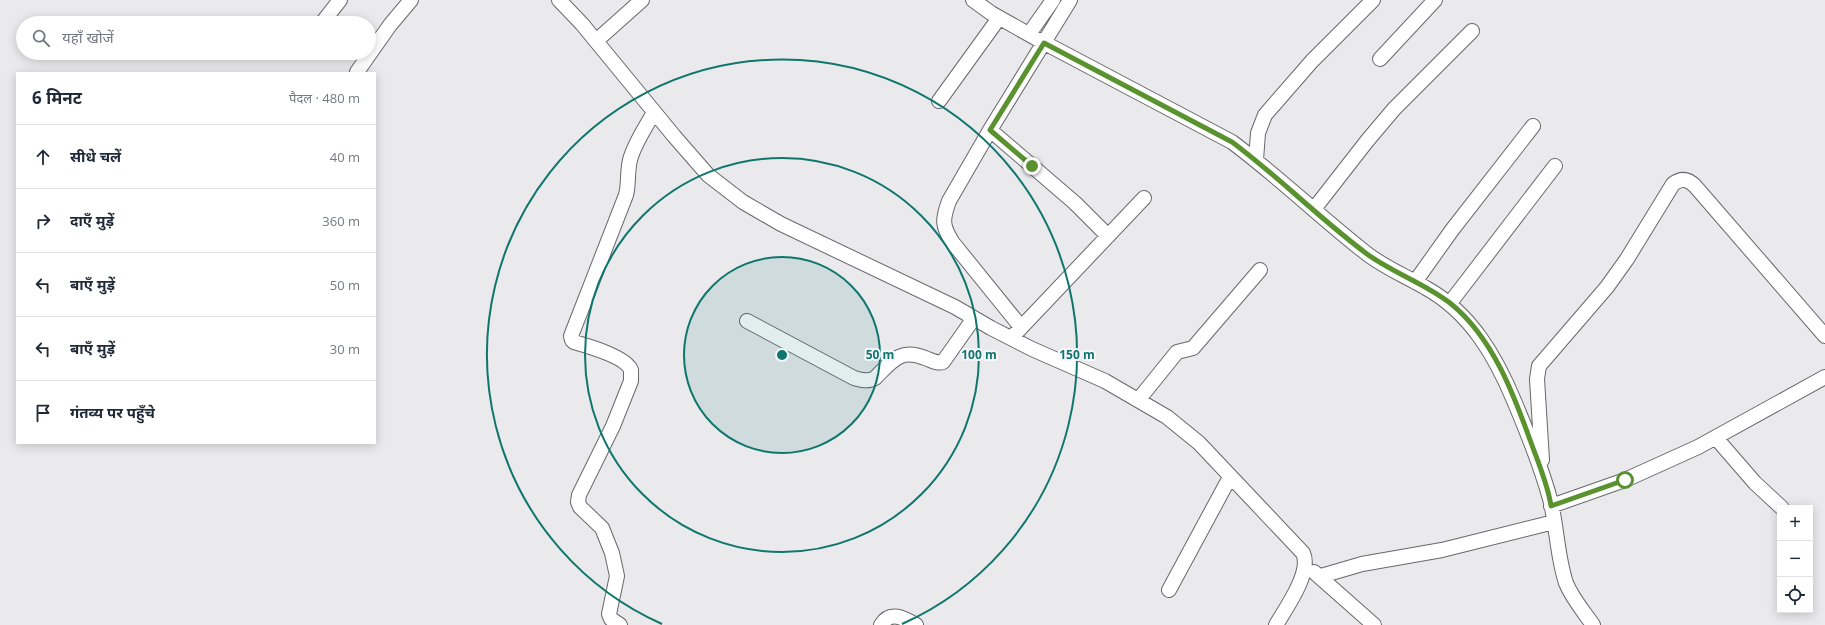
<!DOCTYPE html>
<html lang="hi">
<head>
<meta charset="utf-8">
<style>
  body { margin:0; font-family:"Open Sans","Noto Sans Devanagari",sans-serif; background:#f2f2f3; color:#1f2937 }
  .controls { position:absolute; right:12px; bottom:12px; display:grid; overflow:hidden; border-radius:0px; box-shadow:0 2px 10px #0003 }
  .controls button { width:36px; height:36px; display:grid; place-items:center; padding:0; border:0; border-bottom:1px solid #e0e1e3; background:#fff; color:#1f2937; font:20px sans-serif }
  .stop { position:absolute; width:12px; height:12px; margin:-9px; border:3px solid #59922e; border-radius:50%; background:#fff }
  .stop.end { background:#59922e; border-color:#fff; box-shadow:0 1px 4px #0008 }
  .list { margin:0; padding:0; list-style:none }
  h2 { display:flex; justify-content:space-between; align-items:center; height:52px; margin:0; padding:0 16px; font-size:17px }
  h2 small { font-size:13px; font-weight:400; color:#747a83 }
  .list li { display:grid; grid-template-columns:26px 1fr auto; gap:12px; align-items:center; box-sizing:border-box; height:64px; padding:0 16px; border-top:1px solid #e0e1e3 }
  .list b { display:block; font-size:15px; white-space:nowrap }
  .list em { font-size:13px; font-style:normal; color:#747a83 }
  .icon { flex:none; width:22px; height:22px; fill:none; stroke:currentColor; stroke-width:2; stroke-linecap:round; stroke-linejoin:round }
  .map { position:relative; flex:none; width:1825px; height:625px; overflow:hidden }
  .search { position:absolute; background:#fff; box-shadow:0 2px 10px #0003; left:16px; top:16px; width:360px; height:44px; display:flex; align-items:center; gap:10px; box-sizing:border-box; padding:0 14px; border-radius:22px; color:#747a83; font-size:15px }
  .panel { position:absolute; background:#fff; box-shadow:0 2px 10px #0003; left:16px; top:72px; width:360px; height:372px; border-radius:0px }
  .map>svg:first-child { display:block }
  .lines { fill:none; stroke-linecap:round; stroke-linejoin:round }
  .minor-casing { stroke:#67686b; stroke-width:16 }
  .minor { stroke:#fff; stroke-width:14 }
  .route { stroke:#59922e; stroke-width:5 }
  .ring { fill:none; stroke:#0f766e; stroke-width:2 }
  .centre { fill:#0f766e; stroke:#f7f7fb; stroke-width:2 }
  .ring-label { font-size:12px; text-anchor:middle; font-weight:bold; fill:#0f766e; stroke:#f7f7fb; stroke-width:4; stroke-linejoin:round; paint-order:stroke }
</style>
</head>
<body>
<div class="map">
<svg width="1825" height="625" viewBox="0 0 1825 625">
  <rect width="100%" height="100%" fill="#eaeaed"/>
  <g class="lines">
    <g class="minor-casing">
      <path id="minor" d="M559 0 582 24 674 136 708 175 743 202 781 224 955 307 991 328 1032 349 1105 381 1167 417 1199 443 1303 553C1312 572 1286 608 1276 625
        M973 0 991 13 1039 40 1232 142C1279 177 1320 217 1366 253 1385 268 1406 276 1426 288 1471 313 1496 357 1515 403 1528 434 1541 466 1550 499 1557 526 1557 556 1566 583 1572 598 1584 612 1593 625
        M322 23 340 0
        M1029 34 1053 0
        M596 41 642 0
        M1380 59 1435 0
        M357 72 390 25 411 0
        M939 101 999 18
        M990 130 1075 203 1108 236
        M1256 160 1258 133 1265 115 1312 61 1373 0
        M1314 209 1367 141 1394 109 1472 31
        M1415 282 1452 230 1533 126
        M1450 303 1555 166
        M747 321 854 378C861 380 868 382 875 378 892 361 900 348 925 358 931 360 937 364 943 362L974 318
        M1021 327 953 243C942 226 942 220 949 201L990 130 1070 0
        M1015 334 1144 198
        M1139 399 1177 352 1193 348 1260 270
        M1716 438 1755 483 1782 508
        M1542 460 1537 379 1539 366 1607 287 1627 259 1673 184C1681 178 1688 179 1695 186L1825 336
        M1551 506 1625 480 1698 447 1825 377
        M1314 572 1374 625
        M1321 576 1362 564 1442 550 1554 522
        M1169 590 1230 477
        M620 625 611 619 609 614 617 576 612 553 602 528 580 507 578 502 579 495 613 426 631 381V370C626 357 588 346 574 342L572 340 571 336 626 195C629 184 627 172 630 160 634 144 646 127 654 112
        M881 625C890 610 904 618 916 625"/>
    </g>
    <use href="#minor" class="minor"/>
  </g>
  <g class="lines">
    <path class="route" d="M1032 166 990 130 1044 43 1232 142C1279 177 1320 219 1367 254 1393 273 1424 283 1450 303 1494 338 1515 398 1533 448 1540 467 1548 486 1551 506L1625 480"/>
  </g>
  <circle cx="782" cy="355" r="98" fill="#0f766e" fill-opacity=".12"/>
  <g class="ring">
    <circle cx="782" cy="355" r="98"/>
    <circle cx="782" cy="355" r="197"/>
    <path d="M662 624A295 295 0 1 1 902 624"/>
  </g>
  <circle cx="782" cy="355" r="6" class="centre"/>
  <g class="ring-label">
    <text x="880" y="359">50 m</text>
    <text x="979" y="359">100 m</text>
    <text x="1077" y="359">150 m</text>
  </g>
</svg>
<div class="controls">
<button>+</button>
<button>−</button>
<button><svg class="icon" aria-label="locate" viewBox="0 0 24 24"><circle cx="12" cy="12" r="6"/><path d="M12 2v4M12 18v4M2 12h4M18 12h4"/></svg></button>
</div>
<div class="stop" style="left:1625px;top:480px"></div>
<div class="stop end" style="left:1032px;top:166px"></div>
<div class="search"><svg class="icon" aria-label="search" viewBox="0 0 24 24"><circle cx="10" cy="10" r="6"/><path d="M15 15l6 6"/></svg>यहाँ खोजें</div>
<section class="panel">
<h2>6 मिनट<small>पैदल · 480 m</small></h2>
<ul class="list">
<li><svg class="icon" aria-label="ahead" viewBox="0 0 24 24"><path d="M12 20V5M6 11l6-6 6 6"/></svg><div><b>सीधे चलें</b></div><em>40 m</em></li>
<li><svg class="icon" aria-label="right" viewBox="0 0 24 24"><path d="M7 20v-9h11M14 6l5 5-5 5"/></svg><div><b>दाएँ मुड़ें</b></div><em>360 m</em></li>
<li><svg class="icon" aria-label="left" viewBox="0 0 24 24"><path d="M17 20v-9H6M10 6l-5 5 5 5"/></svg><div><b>बाएँ मुड़ें</b></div><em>50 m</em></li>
<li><svg class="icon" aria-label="left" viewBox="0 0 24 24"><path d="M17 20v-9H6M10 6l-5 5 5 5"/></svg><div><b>बाएँ मुड़ें</b></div><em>30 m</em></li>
<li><svg class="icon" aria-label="arrive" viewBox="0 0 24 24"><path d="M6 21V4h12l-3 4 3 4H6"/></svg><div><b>गंतव्य पर पहुँचे</b></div></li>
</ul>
</section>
</div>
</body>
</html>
